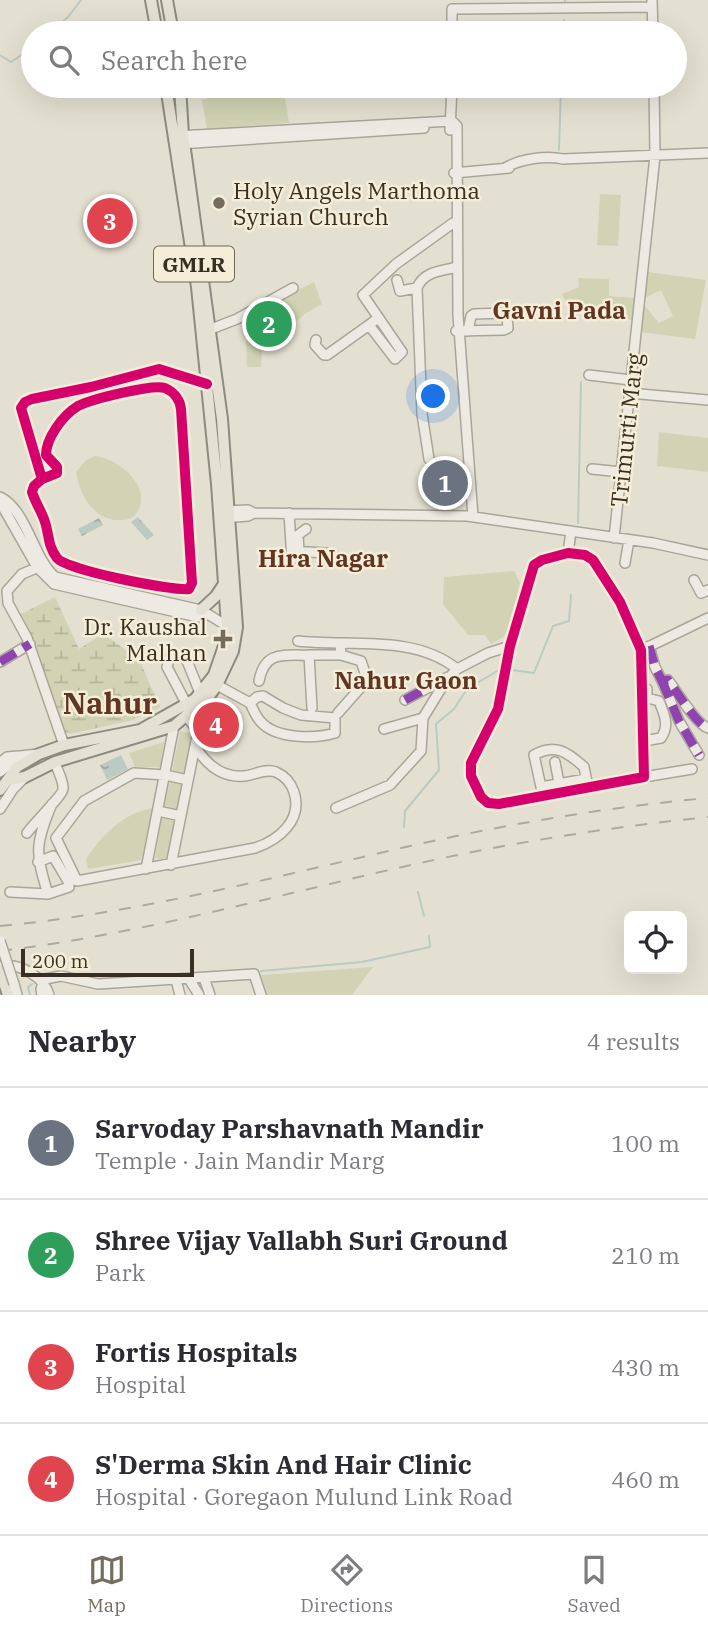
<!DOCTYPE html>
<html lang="en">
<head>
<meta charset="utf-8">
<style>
  body { margin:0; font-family:"IBM Plex Serif",serif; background:#f2f2f3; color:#2b2b33 }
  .controls { position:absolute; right:21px; bottom:21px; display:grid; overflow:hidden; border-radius:10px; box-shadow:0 7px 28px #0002 }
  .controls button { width:63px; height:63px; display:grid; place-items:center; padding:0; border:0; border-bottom:2px solid #e1e1e2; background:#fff; color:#2b2b33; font:35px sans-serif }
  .scale { position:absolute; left:21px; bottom:18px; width:173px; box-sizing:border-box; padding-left:7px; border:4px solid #382e21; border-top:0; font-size:19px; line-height:24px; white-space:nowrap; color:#382e21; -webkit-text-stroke:5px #f4edd8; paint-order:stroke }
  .you { position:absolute; left:434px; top:397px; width:24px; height:24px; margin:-18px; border:5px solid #fff; border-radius:50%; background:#1a73e8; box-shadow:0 0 0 10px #1a73e833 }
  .badge { display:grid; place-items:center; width:46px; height:46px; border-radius:50%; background:#746c5f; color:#fff; font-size:23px; font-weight:700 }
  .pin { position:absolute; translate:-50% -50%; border:4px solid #fff; box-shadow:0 2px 7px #0006 }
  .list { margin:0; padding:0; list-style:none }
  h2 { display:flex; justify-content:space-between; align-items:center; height:91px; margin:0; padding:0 28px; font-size:30px }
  h2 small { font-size:23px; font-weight:400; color:#7c7c81 }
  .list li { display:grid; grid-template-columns:46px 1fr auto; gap:21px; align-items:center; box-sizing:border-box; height:112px; padding:0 28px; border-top:2px solid #e1e1e2 }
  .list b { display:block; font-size:26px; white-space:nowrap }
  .list p { margin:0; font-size:23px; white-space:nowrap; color:#7c7c81 }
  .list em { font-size:23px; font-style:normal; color:#7c7c81 }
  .icon { flex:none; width:38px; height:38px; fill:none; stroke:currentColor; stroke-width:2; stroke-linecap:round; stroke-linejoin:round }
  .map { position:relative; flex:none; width:708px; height:995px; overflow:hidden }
  .search { position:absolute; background:#fff; box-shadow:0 7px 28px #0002; left:21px; right:21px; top:21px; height:77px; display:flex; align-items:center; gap:18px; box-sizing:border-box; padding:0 24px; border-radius:38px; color:#7c7c81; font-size:26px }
  .sheet { height:539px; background:#fff }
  nav { display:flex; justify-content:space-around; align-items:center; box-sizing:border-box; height:98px; border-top:2px solid #e1e1e2; background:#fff; font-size:19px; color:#7c7c81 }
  nav a { display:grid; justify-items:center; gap:4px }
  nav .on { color:#746c5f }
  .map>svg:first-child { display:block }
  .wetland { fill:url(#wetland-marsh) }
  .park { fill:#d1d3b4 }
  .water { fill:url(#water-ripples) }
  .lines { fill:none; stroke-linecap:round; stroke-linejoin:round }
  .stream { stroke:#bbcac2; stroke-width:2 }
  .minor-casing { stroke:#aaa599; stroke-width:12 }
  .major-casing { stroke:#8f8a80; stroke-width:14 }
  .minor { stroke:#eceae2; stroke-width:9 }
  .major { stroke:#e4e1d4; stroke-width:10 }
  .rail { stroke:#adaaa1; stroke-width:2; stroke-dasharray:12 12; stroke-linecap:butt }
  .minor-bridge-casing { stroke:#aaa599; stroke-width:12; stroke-linecap:butt }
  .minor-bridge { stroke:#eceae2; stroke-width:9 }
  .quiet { stroke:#8e44ad; stroke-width:9; stroke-dasharray:18 9; stroke-linecap:butt }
  .cycleway-casing { stroke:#f4edd8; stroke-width:15 }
  .cycleway { stroke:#d6006c; stroke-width:10 }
  .poi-dot { fill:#746c5f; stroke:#f4edd8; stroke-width:2.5 }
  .labels { text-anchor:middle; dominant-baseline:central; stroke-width:5; stroke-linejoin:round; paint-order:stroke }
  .shield { fill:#f4edd8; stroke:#706758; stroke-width:2 }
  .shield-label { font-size:21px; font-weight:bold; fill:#382e21 }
  .poi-label { font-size:23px; fill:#382e21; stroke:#f4edd8; text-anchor:start }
  .street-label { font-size:23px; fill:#382e21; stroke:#f4edd8 }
  .neighbourhood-label { font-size:24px; font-weight:bold; fill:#623523; stroke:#f4edd8 }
  .district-label { font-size:30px; font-weight:bold; fill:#623523; stroke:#f4edd8 }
</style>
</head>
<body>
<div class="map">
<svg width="708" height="995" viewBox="0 0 708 995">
  <defs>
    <pattern id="wetland-marsh" width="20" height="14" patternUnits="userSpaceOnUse" patternTransform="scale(1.75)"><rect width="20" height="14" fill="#d1d3b4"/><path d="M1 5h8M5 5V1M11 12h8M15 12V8" fill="none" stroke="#b4b59a"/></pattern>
    <pattern id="water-ripples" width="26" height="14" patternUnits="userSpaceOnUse" patternTransform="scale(1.75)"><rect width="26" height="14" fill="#bbcac2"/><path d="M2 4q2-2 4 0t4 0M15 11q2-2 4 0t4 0" fill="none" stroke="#99a49d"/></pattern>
  </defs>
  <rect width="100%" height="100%" fill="#e4e0d1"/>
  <path class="wetland" d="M55 597 79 649 103 634 139 659 160 707 133 720 70 734 63 732 17 616Z"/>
  <path class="park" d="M250 86H283L289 123 207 129 202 100Z
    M600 194 621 195 618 246 597 245Z
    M648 272 706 280 695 339 641 332 645 306 659 323 673 316 661 290 645 298Z
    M578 278 609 279V296L635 298 632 320 571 310 562 294 579 287Z
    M314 282 322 304 306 313 262 351 261 367H247L245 316Z
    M659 432 708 438V472L657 466Z
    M95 456C118 458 155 488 136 514 133 518 127 520 121 520 95 522 79 495 76 472L86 460Z
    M514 571 520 583 511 625 505 636 491 644 485 635H468L443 604 444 577Z
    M180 731 192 734 184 774 172 772Z
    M164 742 161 767H135L129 753Z
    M170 781 182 783 177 810 164 807Z
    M153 808 141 860 88 869 86 859C102 835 123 813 153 808Z
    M162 817 175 819 167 860 155 858Z
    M373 967 352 995H267L261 975Z"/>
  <path class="water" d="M138 517 154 535 147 540 131 522Z
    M99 518 103 525 82 536 78 529Z
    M121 755 128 769 107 780 100 765Z"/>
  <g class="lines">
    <path class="stream" d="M565 2V0
      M49 33 68 17 81 0
      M563 33 564 20
      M0 55 11 62 33 47
      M559 150 561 86
      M578 523 581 382
      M573 551 576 536
      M512 670 534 673 553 626 569 621 571 595
      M404 827 405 811 439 770 436 724 454 709 467 689 499 670
      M418 892 424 916
      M261 971 362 962 430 947 429 936
      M30 995 28 987 32 984"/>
    <g class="minor-casing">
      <path id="minor" d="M652 0 653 33
        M452 33V9L652 7
        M450 130 452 86
        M177 136 452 121 457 126 458 315 473 517
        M179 144 424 128
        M505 168C520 159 546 155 563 159L708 153
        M454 173 509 168
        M397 280 400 291 417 288
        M378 318 369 325 395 359 402 352 363 295 396 264 453 223
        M211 329 237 319 293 288
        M456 331 504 330 508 328 507 317 504 313 474 314 471 316 468 331
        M316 340 315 345 324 355H327L369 325
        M589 375 631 380
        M629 393 708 400
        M429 459 422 414 417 288C423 273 438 271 453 268
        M592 469 621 472
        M42 479 57 473V467L46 455C46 438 63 415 78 406 92 399 152 384 165 388 174 392 180 400 181 409L192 583 189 589C172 591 66 570 57 558 48 547 49 534 45 522 42 512 35 502 32 492L34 486 42 479 21 408 25 402 32 399 91 387 159 369 207 384
        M0 497C27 510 33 558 55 577L201 610 227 626 232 627
        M0 502 37 567 54 584 198 617 206 615
        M224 511 248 510 254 513
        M289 513 292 560
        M224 518 248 516 254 513 467 516 653 543 708 555
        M614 538 655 156 654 86
        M291 551 326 553
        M299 551 298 535 306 529
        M568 553 585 555 593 560 620 602 641 650 644 777 499 804 488 803 481 797 471 776V763L498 709 510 646 534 565 542 560Z
        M568 553 571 531
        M625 563 629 540
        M41 566 22 574 7 591 8 603 27 638 64 745
        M694 580 701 593 708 590
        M298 641C349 647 414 634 457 669L488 653 510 646
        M649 646 655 667 662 681 668 680C677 692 697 725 708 728
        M646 648 708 618
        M0 662 30 644
        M259 681C265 650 283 656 309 655
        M662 681 679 721 699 755
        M217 685 250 703 257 697 263 696 283 708 301 715 335 718V733C315 739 276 739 261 722 256 717 253 709 250 703
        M405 700 448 677
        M187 705 167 667 169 659 174 656H185L200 693
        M312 708 309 655H341
        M338 713 361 687 366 676 361 661 341 655 340 644
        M384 729 423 718
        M644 741 661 738C670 725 664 714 659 701L647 698V689
        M555 762 560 788
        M0 763 7 757 18 756
        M0 772 20 756 38 754
        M644 777 692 769
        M586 779 541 787 534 755C555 743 567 752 583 766L584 767 588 787
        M188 780 165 775 134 773 84 801 56 838 77 881 255 848C279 840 303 820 294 792 291 783 285 776 276 772 265 768 255 775 244 776 221 778 206 764 195 746
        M336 808 390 785 421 751 423 718 445 682 457 669
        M0 809 13 789 25 777
        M158 811 181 816
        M27 833C33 824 63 795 63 789 64 781 57 770 55 762
        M38 862 53 856 69 883V887L48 894C35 853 35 844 52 804
        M171 865 198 731 186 716
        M146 869 174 726
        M10 892 48 894
        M2 966C20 963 44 977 49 995
        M204 978 210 995
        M189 979 199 995
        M40 980 61 976 98 984 254 974 261 995
        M176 980 180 995
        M14 984 17 995
        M42 995 41 989 43 984"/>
    </g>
    <g class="major-casing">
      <path id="major" d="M151 0 157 33
        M167 0 173 33
        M201 610 216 596 224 584
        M9 780 25 777 55 762 174 726 210 695 217 685 233 651 237 627 222 419 183 135 180 86
        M0 790 17 767 39 754 64 745 140 730 195 699 214 675 225 643 227 626 217 484 197 287 166 86
        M0 970 8 995"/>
    </g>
    <use href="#minor" class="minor"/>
    <use href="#major" class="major"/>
    <path class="rail" d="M0 926C139 913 274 877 410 846 508 824 608 807 708 798
      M0 951C143 934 280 894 420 863 515 842 611 827 708 817"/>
    <g class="minor-bridge-casing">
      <path id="minor-bridge" d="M0 941 14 984"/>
    </g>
    <use href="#minor-bridge" class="minor-bridge"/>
    <path class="quiet" d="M649 646 655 667 662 681 668 680C677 692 697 725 708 728
      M0 662 30 644
      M662 681 679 721 699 755
      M405 700 450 676"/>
    <g class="cycleway-casing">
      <path id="cycleway" d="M42 479 57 473V467L46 455C46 438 63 415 78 406 92 399 152 384 165 388 174 392 180 400 181 409L192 583 189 589C172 591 66 570 57 558 48 547 49 534 45 522 42 512 35 502 32 492L34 486 42 479 21 408 25 402 32 399 91 387 159 369 207 384
        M568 553 585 555 593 560 620 602 641 650 644 777 499 804 488 803 481 797 471 776V763L498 709 510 646 534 565 542 560Z"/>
    </g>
    <use href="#cycleway" class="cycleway"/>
  </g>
  <g class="poi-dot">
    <circle cx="219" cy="203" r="7"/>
    <path d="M219.5 628.5h7v7h7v7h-7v7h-7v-7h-7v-7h7z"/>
  </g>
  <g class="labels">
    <rect class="shield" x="154" y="246.5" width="80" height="35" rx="5"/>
    <g class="shield-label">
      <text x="194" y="264">GMLR</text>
    </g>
    <g class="poi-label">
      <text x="233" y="190">Holy Angels Marthoma<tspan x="233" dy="26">Syrian Church</tspan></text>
      <text x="207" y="626" text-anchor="end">Dr. Kaushal<tspan x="207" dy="26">Malhan</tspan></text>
    </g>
    <g class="street-label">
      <text transform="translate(626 430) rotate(-84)">Trimurti Marg</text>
    </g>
    <g class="neighbourhood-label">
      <text x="559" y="310">Gavni Pada</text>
      <text x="323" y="558">Hira Nagar</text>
      <text x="406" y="680">Nahur Gaon</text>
    </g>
    <g class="district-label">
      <text x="110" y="702">Nahur</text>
    </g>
  </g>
</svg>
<div class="controls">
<button><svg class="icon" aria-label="locate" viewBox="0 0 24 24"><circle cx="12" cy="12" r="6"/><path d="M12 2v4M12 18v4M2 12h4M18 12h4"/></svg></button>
</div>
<div class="scale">200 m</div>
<div class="you"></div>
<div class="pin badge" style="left:445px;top:483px;background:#6b7280">1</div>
<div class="pin badge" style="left:269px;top:324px;background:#2e9e5b">2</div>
<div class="pin badge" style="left:110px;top:221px;background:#e0444e">3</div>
<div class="pin badge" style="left:216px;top:725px;background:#e0444e">4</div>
<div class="search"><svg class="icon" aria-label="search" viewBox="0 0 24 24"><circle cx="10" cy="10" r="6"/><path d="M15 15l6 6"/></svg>Search here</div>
</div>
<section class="sheet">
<h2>Nearby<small>4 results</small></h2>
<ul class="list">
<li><span class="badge" style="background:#6b7280">1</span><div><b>Sarvoday Parshavnath Mandir</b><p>Temple · Jain Mandir Marg</p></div><em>100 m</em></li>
<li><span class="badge" style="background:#2e9e5b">2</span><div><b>Shree Vijay Vallabh Suri Ground</b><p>Park</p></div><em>210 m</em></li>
<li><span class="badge" style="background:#e0444e">3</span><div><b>Fortis Hospitals</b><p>Hospital</p></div><em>430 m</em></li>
<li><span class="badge" style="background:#e0444e">4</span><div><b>S'Derma Skin And Hair Clinic</b><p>Hospital · Goregaon Mulund Link Road</p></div><em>460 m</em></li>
</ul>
</section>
<nav>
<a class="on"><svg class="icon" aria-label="map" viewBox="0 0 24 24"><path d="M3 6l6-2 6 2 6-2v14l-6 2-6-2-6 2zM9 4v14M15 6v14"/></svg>Map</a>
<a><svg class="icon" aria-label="directions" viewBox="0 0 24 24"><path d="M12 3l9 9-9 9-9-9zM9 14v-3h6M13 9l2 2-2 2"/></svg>Directions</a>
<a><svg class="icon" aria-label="saved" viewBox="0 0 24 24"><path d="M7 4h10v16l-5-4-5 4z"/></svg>Saved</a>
</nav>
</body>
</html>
